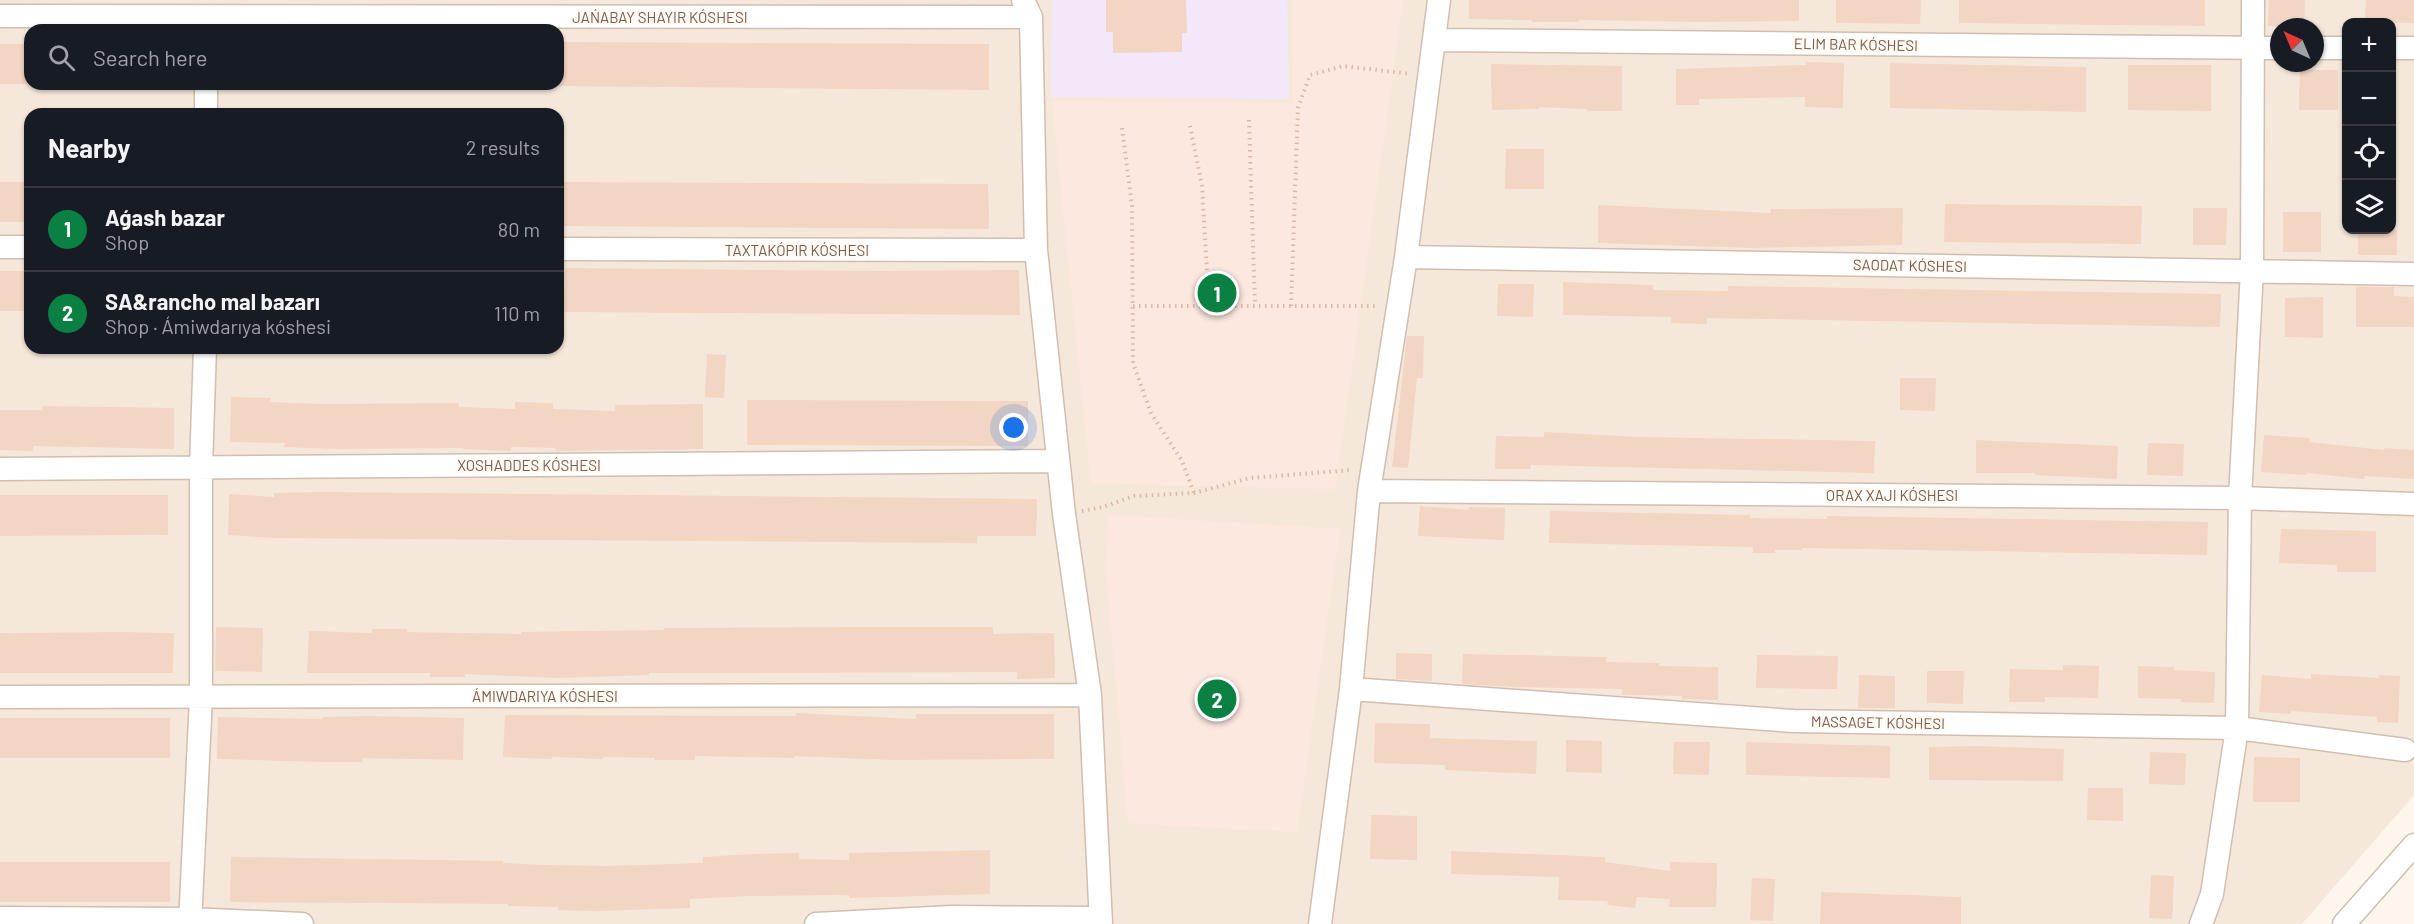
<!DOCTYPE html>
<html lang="en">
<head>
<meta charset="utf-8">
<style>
  body { margin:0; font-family:Barlow,sans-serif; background:#20242c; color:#f1f3f6 }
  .controls { position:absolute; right:18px; top:18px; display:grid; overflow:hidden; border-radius:12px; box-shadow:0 2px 4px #0004 }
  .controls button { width:54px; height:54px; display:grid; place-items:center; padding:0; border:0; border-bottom:2px solid #363941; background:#171b24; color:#f1f3f6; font:30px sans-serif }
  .compass { position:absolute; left:2270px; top:18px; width:54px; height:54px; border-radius:50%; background:#171b24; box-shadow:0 2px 4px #0004; rotate:316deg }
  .you { position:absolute; left:1014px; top:428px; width:21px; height:21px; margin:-15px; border:4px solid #fff; border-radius:50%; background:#1a73e8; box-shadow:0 0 0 9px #1a73e833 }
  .badge { display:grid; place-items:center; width:39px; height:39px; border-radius:50%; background:#0b8043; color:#fff; font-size:20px; font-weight:700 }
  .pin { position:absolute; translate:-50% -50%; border:3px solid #fff; box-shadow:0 2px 6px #0006 }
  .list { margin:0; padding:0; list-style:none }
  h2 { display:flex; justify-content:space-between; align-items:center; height:78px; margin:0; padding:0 24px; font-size:26px }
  h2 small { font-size:20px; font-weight:400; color:#9ea1a6 }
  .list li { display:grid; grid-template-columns:39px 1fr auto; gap:18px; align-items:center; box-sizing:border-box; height:84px; padding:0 24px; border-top:2px solid #363941 }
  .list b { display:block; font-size:22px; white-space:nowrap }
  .list p { margin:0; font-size:20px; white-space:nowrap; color:#9ea1a6 }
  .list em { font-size:20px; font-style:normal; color:#9ea1a6 }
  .icon { flex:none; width:33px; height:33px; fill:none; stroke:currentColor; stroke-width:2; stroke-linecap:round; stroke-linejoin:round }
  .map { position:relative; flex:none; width:2414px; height:924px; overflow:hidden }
  .search { position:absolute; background:#171b24; box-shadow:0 2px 4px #0004; left:24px; top:24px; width:540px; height:66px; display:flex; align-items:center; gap:15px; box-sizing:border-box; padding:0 21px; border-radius:18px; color:#9ea1a6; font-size:22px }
  .panel { position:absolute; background:#171b24; box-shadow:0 2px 4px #0004; left:24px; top:108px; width:540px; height:246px; border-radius:18px }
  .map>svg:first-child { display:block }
  .residential { fill:#f5e8da; fill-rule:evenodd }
  .commercial { fill:#fde8e0 }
  .education { fill:#f3e8fa }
  .building { fill:#f3d5c3 }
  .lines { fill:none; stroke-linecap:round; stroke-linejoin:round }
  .minor-casing { stroke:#d1beb0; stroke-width:25 }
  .path { stroke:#d9b8a5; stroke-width:4; stroke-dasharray:1.5 4.5; stroke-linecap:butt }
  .minor { stroke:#fff; stroke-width:22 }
  .labels { text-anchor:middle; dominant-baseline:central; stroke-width:5; stroke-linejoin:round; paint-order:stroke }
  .street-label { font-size:15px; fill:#7a5c4d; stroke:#fffaf3 }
</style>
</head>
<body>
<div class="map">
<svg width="2414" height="924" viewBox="0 0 2414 924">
  <rect width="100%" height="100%" fill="#fdf6ec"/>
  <path class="residential" d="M0 0H2414V795L2302 924H0ZM2346 22H2392V230H2346ZM2279 27H2315V63H2279ZM30 30H558V84H30ZM30 114H558V348H30Z"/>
  <path class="commercial" d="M1292 0H1403L1335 489 1091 483 1052 101 1293 103Z
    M1109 515 1340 529 1297 832 1128 823 1106 566Z"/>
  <path class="education" d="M1052 0H1287L1289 99 1051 97Z"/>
  <path class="building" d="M1106 0H1186L1187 33H1182V52L1113 53V32H1106Z
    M1469 0H1799V21L1700 22 1579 20V22H1532V20L1469 19Z
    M1836 0H1921L1920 24 1836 23Z
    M1959 0H2205V26L1959 23Z
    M2269 0H2305L2304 27 2268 26Z
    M2366 0H2414V23L2365 22Z
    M558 42 989 44V90L558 86Z
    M0 44H30V84H0Z
    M1806 62 1844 63 1843 108 1805 107V97L1699 99V105H1676V69L1806 65Z
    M1890 63 2086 67V112L1890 108Z
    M1491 64 1622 66V111H1587V109L1539 107V109L1492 110Z
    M2128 65H2211V111L2128 110Z
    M2300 70H2338V110H2299Z
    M1506 149H1544V189H1505Z
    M0 182H28L27 222H0Z
    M558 182 988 184 989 229 558 226Z
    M1945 204 2142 206 2141 244 1944 242Z
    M1598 205 1771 213V209L1903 208 1902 245 1751 248 1598 243Z
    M2193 208H2227L2226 245H2193Z
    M2283 212H2321V252H2283Z
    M2358 230H2397V255H2358Z
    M565 268 879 271 1019 270 1020 315 564 312Z
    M0 271H29V311H0Z
    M1563 282 1653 285V290L1728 291V286L2221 294 2220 327 1707 318V324L1671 323V317L1563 315Z
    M1498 284H1534L1533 317 1497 316Z
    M2356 287H2394V296L2414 297V327H2356Z
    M2323 297V338L2285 337V298Z
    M1407 336H1424L1423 378H1417L1408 468 1392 467Z
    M707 354 726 355 724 398 705 397Z
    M1900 378H1936L1935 411 1900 410Z
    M231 397 271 398 270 402 323 404 459 403V407L515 409V402L553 403V409L615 411V405L703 404V449L556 451 555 448 511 447V451L463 449V448L331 449 284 447 285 443 230 442Z
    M747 400 1028 401V446L747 445Z
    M42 406 174 408V449L33 446V451L0 450V410H42Z
    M1544 432 1640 437 1875 441 1874 473 1531 465V469H1495L1496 436 1544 437Z
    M2264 435 2310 438V442L2384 450V448L2414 450V479L2365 476 2364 479 2307 473V475L2261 472Z
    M1976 440 2118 446 2117 479 2035 475V473H1976Z
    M2148 443 2184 444 2183 476 2147 475Z
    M321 492 1037 499 1036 536H977V543L274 538 228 535 229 494 274 497V493Z
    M0 495H168V535L0 536Z
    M1420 506 1469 510V507L1505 508 1504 540 1418 536Z
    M1550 511 1750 515V518L1827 519V516L2208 522 2207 555 1802 548V550H1775V553H1753V547L1549 543Z
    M2281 529 2376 531V572H2337V565L2279 563Z
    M216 627 263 628 262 672 215 671Z
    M848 627H993V634L1054 633 1055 678 1017 679V672L649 673V675L558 678 465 674V677H430V673H307L309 631 372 633V629H407V632L521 634V632L663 630 664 628Z
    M123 632 174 633 173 673H0V633Z
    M1396 653 1432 654V681L1396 679Z
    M1463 654 1607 657 1606 662 1659 663V666L1718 667V700L1682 699V696L1622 695V689L1515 687 1462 684Z
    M1757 655 1838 656 1837 689 1756 688Z
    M2063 665 2099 666 2098 698 2045 697V702H2009L2010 669 2063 670Z
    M2138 666 2174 667V670L2215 672 2214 703 2181 702V699L2138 698Z
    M1927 671H1964L1963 704 1927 703Z
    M2311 674 2379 678V675L2400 676 2398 723 2377 722V717L2291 711V714L2259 712 2262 675 2311 679Z
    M1859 675 1895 676V708H1858Z
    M796 713 916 719V714H1054V759L892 760 794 756V758L695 756V760H655V758L603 757V759L552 757V759L503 757 505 715 796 716Z
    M365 716 464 718 463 760 362 758V762H322L217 759 218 717 322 719V717Z
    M0 718H170V758H0Z
    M1375 723 1430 724V738L1537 741 1536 774 1445 770V765L1374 763Z
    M1566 740 1602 741V773L1566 772Z
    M1674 742H1710L1709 775 1673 774Z
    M1746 742 1890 746V778L1746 775Z
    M1978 746 2064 749 2063 781 1929 780V747Z
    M2150 752 2186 753 2185 785 2149 784Z
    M2254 757 2300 758V802H2253Z
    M2088 788H2123V821L2087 820Z
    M1371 815 1417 816V860L1370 859Z
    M990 850V894L849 898V895L750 896 690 899V908L596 911 558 910V907L508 906V904L230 902 231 857 503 861V863L545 865 607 866 703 863V857L753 854 799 853V859L849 860V853Z
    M1451 851 1605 857V862L1670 871V862L1717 863 1716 907H1669L1670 899 1637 897 1635 908 1607 905 1608 901 1558 900 1559 877 1451 874Z
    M0 862H170V902H0Z
    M2151 875 2174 876 2172 919 2149 918Z
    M1752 878 1775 879 1773 921 1750 920Z
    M1821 892 1961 897V924H1820Z"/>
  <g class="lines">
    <g class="minor-casing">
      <path id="minor" d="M1023 0 1031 17 1036 250 1064 514 1090 695 1101 924
        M0 16 1031 17
        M1434 40 2279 48
        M2315 48H2346
        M2392 48H2414
        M206 84V114
        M0 247H30
        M558 249 1036 250
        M1406 257 2414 274
        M0 469 1058 461
        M1369 491 2240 498 2414 504
        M1351 689 1793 721 2237 728 2405 750
        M0 697 1090 695
        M0 918 190 919 302 924
        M190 924 201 697V467L205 348
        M816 924 951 917 1100 918
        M1320 924 1351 689 1369 491 1406 257 1439 0
        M2201 924 2212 894 2237 728 2240 498 2252 270 2253 0
        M2344 924 2414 845"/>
    </g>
    <path class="path" d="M1249 120 1255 306
      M1190 126 1202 186 1209 306
      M1122 128 1132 206 1133 363 1151 413 1182 461 1194 493
      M1133 306H1378
      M1291 306 1298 108 1310 75 1343 66 1411 74
      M1082 511 1103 507 1134 496 1194 493 1250 478 1352 470"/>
    <use href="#minor" class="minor"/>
  </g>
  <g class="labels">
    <g class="street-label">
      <text x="660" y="17">JAŃABAY SHAYIR KÓSHESI</text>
      <text transform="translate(1856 44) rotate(1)">ELIM BAR KÓSHESI</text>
      <text x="797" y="250">TAXTAKÓPIR KÓSHESI</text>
      <text transform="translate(1910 265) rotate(1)">SAODAT KÓSHESI</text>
      <text x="529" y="465">XOSHADDES KÓSHESI</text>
      <text x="1892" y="495">ORAX XAJI KÓSHESI</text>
      <text x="545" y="696">ÁMIWDARIYA KÓSHESI</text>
      <text transform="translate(1878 722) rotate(1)">MASSAGET KÓSHESI</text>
    </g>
  </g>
</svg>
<div class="controls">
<button>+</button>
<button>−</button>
<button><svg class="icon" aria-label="locate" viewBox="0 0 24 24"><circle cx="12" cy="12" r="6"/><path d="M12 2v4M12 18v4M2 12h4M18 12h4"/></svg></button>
<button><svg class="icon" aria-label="layers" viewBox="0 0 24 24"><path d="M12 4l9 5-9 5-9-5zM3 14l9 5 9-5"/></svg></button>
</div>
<svg class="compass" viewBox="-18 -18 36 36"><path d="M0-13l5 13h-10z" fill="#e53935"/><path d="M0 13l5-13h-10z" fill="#9ea1a6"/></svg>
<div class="you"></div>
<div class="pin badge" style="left:1217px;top:293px">1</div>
<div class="pin badge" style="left:1217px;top:699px">2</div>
<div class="search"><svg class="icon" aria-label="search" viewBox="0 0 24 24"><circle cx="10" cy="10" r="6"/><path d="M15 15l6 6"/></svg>Search here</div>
<section class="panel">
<h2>Nearby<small>2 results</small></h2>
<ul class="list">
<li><span class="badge">1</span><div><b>Aǵash bazar</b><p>Shop</p></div><em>80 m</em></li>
<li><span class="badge">2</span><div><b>SA&amp;rancho mal bazarı</b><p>Shop · Ámiwdarıya kóshesi</p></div><em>110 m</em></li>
</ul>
</section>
</div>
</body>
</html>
